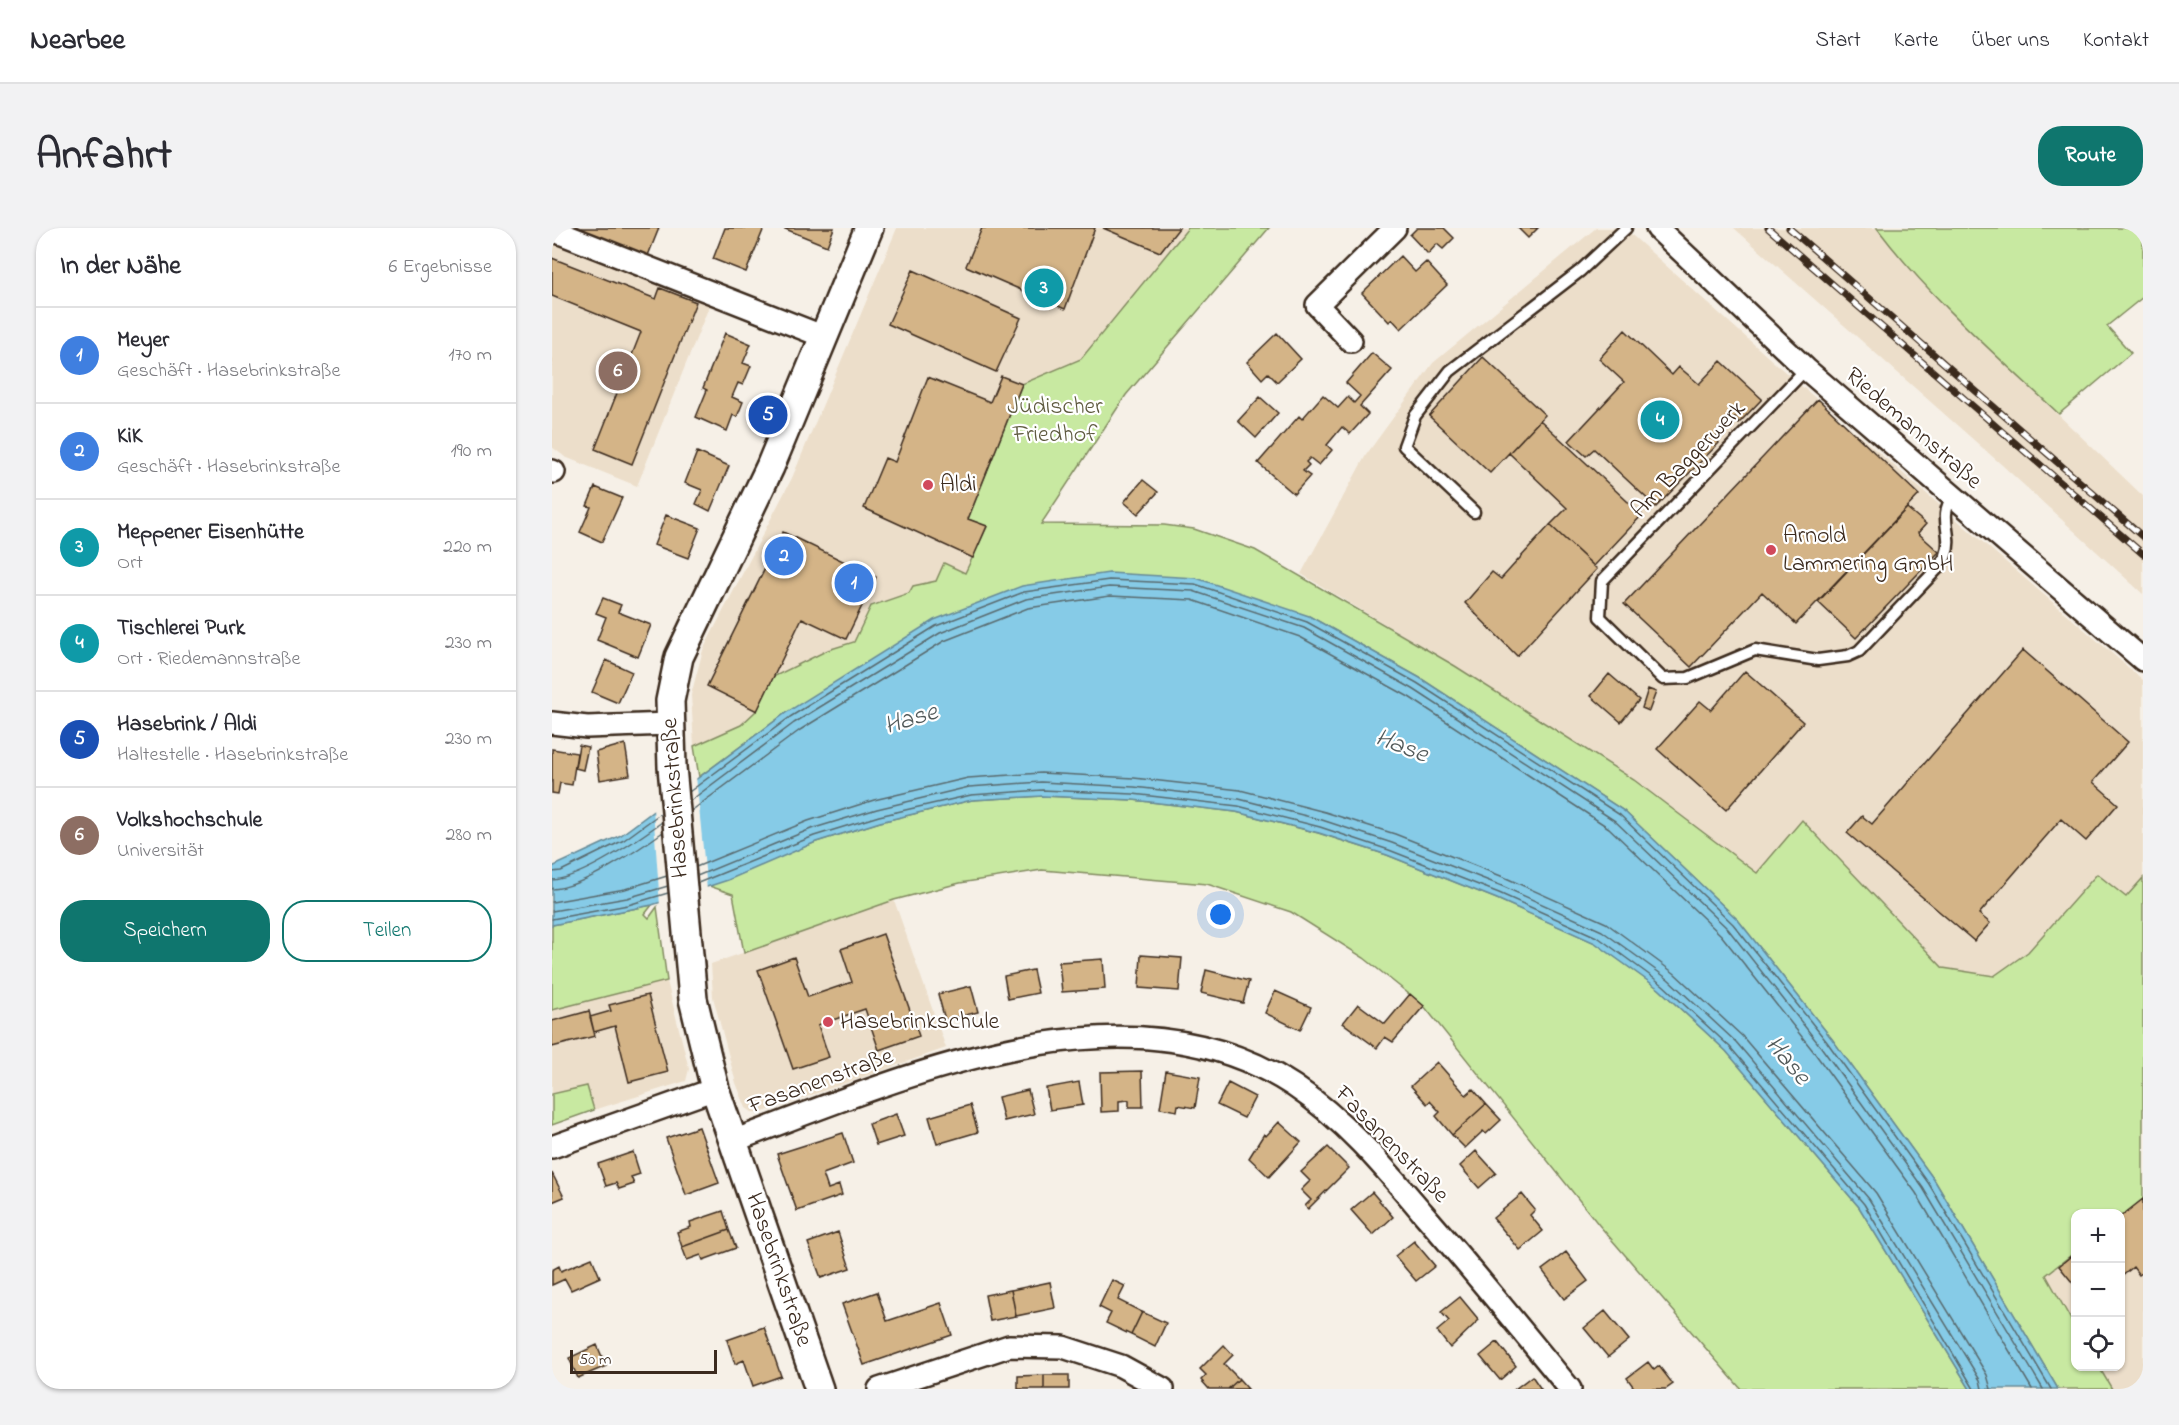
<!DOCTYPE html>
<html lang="de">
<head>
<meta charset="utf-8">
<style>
  body { margin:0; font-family:"Indie Flower",sans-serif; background:#f2f2f3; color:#2b2b33 }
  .controls { position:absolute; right:18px; bottom:18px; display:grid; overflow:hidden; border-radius:12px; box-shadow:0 2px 4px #0004 }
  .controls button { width:54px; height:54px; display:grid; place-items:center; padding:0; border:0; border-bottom:2px solid #e1e1e2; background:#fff; color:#2b2b33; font:30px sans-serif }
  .scale { position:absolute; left:18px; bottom:15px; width:147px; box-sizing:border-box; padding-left:6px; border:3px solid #3b2a1e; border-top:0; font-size:16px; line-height:21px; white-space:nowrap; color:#3b2a1e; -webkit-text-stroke:4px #fff; paint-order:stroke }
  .you { position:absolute; left:669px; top:687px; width:21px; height:21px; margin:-15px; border:4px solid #fff; border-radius:50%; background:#1a73e8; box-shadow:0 0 0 9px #1a73e833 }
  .badge { display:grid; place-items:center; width:39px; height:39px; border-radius:50%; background:#0f766e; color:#fff; font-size:20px; font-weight:700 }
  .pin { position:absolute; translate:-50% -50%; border:3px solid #fff; box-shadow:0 2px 6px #0006 }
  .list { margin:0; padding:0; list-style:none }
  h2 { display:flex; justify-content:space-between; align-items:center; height:78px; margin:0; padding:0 24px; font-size:26px }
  h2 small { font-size:20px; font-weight:400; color:#7c7c81 }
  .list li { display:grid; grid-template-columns:39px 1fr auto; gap:18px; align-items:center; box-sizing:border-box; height:96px; padding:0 24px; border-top:2px solid #e1e1e2 }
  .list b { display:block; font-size:22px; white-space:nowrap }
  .list p { margin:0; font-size:20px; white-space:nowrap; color:#7c7c81 }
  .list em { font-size:20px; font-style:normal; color:#7c7c81 }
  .actions { display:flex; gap:12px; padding:18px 24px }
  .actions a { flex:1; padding:14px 0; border:2px solid #0f766e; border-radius:24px; text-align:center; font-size:21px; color:#0f766e }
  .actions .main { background:#0f766e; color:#fff }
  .icon { flex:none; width:33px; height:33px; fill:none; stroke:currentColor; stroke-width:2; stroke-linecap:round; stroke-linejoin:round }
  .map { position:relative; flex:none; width:1591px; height:1161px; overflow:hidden; border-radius:24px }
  header { display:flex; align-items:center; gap:36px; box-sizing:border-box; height:84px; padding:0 30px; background:#fff; border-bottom:2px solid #e1e1e2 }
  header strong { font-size:28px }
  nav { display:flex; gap:33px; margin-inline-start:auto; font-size:21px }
  .intro { display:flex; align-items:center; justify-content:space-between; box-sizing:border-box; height:144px; padding:0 36px }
  h1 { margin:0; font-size:42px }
  .button { padding:15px 27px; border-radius:24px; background:#0f766e; color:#fff; font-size:21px; font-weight:700 }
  main { display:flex; gap:36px; padding:0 36px }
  aside { flex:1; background:#fff; border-radius:24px; box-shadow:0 2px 4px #0004 }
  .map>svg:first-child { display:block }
  .built { fill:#ecdeca }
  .green { fill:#c8e9a1; stroke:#828a60; stroke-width:1.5 }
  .water { fill:#86cbe7; stroke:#688b97; stroke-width:1.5 }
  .pier { fill:#f6f0e7 }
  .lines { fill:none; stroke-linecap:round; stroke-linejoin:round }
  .shore { stroke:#596a6e; stroke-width:1.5 }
  .building { fill:#d4b487; stroke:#3b2a1e; stroke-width:1.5 }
  .service-casing { stroke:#3b2a1e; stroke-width:15 }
  .minor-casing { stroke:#3b2a1e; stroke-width:26 }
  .tertiary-casing { stroke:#3b2a1e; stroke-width:32 }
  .service { stroke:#fff; stroke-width:10 }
  .minor { stroke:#fff; stroke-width:21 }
  .tertiary { stroke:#fff; stroke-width:27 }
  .rail-casing { stroke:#3b2a1e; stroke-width:7 }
  .rail { stroke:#fff; stroke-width:4.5; stroke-dasharray:14; stroke-linecap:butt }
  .poi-dot { fill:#d1495b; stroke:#fff; stroke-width:2 }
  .labels { text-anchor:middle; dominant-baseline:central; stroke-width:4.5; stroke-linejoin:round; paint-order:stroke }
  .park-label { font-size:24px; fill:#5e5a3f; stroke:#fff }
  .street-label { font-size:24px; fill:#3b2a1e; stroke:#fff }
  .poi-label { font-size:24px; fill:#3b2a1e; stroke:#fff; text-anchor:start }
  .water-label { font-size:26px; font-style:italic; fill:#525a5a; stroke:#fff }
</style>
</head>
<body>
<header>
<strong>Nearbee</strong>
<nav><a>Start</a><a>Karte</a><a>Über uns</a><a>Kontakt</a></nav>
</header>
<div class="intro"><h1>Anfahrt</h1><a class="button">Route</a></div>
<main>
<aside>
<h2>In der Nähe<small>6 Ergebnisse</small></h2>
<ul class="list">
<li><span class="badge" style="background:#3f7fe0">1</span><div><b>Meyer</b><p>Geschäft · Hasebrinkstraße</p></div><em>170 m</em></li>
<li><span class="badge" style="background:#3f7fe0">2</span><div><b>KiK</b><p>Geschäft · Hasebrinkstraße</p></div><em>190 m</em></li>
<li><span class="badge" style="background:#0f9aa8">3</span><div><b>Meppener Eisenhütte</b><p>Ort</p></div><em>220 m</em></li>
<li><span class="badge" style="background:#0f9aa8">4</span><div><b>Tischlerei Purk</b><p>Ort · Riedemannstraße</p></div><em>230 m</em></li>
<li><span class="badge" style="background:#1a4fb4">5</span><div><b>Hasebrink / Aldi</b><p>Haltestelle · Hasebrinkstraße</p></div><em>230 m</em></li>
<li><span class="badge" style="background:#8d6e63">6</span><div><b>Volkshochschule</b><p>Universität</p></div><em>280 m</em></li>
</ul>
<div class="actions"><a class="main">Speichern</a><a>Teilen</a></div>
</aside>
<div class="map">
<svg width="1591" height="1161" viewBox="0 0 1591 1161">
  <rect width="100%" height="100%" fill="#f6f0e7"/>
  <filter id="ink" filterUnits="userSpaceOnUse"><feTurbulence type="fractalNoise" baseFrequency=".0167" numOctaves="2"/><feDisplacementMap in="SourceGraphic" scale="12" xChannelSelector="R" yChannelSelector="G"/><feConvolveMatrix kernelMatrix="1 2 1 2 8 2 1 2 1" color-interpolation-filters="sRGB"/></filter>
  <g filter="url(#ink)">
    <path class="built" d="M345 0H636L529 131 470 156 416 290 435 298 413 346 361 358 357 365 319 377 302 414 276 422 221 449 205 483 189 497 142 518 139 467 151 422 240 250Z
      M1044 0H1072L1225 137 1591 452V650L1395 878 1205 645 1082 552 903 438 749 346 814 227 881 135Z
      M1182 0H1325L1344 24 1425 109 1591 268V366L1450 237Z
      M0 2 162 66 85 258 13 229 0 219Z
      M342 672 394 820 211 884H200L194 880 184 855 161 769 159 736Z
      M115 753 137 841 134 853 42 882 35 858 0 868V782Z
      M1591 971V1161H1560L1547 1139 1568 1138 1569 989Z
      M1523 1024V1099L1494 1047Z"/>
    <path class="green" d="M636 0H717L574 167 489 296 612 297 642 301 703 322 903 438 1082 552 1205 645 1250 592 1391 740 1442 748 1476 724 1545 646 1574 669 1591 650V971L1569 989 1568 986H1524L1523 1024 1494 1047 1523 1099 1524 1138 1547 1139 1560 1161H1506L1383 953 1280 811 1186 692 1072 583 868 450 757 388 235 484 147 549 142 518 189 497 205 482 221 449 276 422 302 414 319 378 357 365 361 358 384 353 392 335 413 345 435 299 416 291 470 156 529 131Z
      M1325 0H1591V69L1555 98 1579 125 1507 186C1444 127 1377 69 1325 0Z
      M490 568 581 572 684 584 766 605 835 627 945 671 1044 715 1107 761 1174 823 1307 979 1418 1161H1189L1047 997 872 778 812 730 739 684 655 656 490 642 408 655 342 672 192 725 181 666 157 658 264 614 328 594 420 572Z
      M100 677 93 686 97 690 105 679 115 753 0 782V697Z
      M35 858 42 882 0 897V866Z"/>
    <path class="water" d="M557 345 644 350 757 388 868 450 1072 583 1186 692 1280 811 1383 953 1506 1161H1418L1307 979 1174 823 1107 761 1043 715 945 671 835 627 767 605 684 584 581 572 491 568 420 572 328 594 264 614 176 652 100 677 0 697V639L69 607 235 484 382 392 470 358Z"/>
    <path class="pier" d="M144 548 155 662 108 678 101 580Z"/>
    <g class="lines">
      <path class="shore" d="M137 564 238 489 384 398 472 364 557 352 643 356 755 394 865 455 1068 587 1181 696 1275 814 1377 956 1499 1161
        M138 573 242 495 388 405 474 371 557 359 641 363 752 400 861 461 1063 593 1176 701 1269 819 1371 960 1491 1161
        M139 583 248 502 392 413 476 380 558 368 640 372 748 409 857 469 1057 600 1169 707 1262 824 1364 965 1480 1161
        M144 639 256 593 322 572 416 550 489 545 582 550 688 562 773 584 843 606 954 650 1054 695 1122 745 1190 808 1324 965 1435 1147 1439 1161
        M0 644 9 643 72 612 109 585
        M145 648 259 601 325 581 417 559 489 554 582 559 687 571 770 592 840 615 950 658 1050 703 1116 751 1184 814 1317 971 1428 1152 1430 1161
        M0 652C30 650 85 612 110 594
        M146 655 262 608 327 588 419 567 490 562 581 566 686 578 768 599 837 622 947 665 1047 710 1111 757 1178 819 1312 976 1422 1161
        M0 661C30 660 86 622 111 604
        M0 674 73 661 115 648
        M0 683 75 670 116 658
        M0 691 76 677 116 665"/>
    </g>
    <path class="building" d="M21 0H107L95 30Z
      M173 0H212L194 44 161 31Z
      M231 0H282L275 18Z
      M430 0H543L513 81 414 38Z
      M551 0H627L608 24Z
      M865 0H892L902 10 891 21 885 16 876 26 858 7Z
      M966 0H986L976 10Z
      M848 28 863 44 874 34 895 57 849 101 840 91 837 94 810 65Z
      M0 30 104 71 108 60 144 74 80 236 43 221 89 104 0 68Z
      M361 42 469 90 444 144 336 96Z
      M1073 102 1120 147 1127 139 1147 156 1169 133 1210 171 1187 195 1183 189 1165 207 1167 215 1104 279 1042 221 1034 228 1017 213 1072 154 1047 131Z
      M173 105 199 116 191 135 199 138 191 157 186 155 180 169 191 174 185 189 181 187 175 203 144 189 155 162 151 160Z
      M725 105 749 131 725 154 716 145 710 151 695 134Z
      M820 125 840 142 808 178 816 186 798 206 790 199 775 217 780 222 767 237 758 230 754 234 757 237 751 243 758 248 742 266 706 235 747 188 750 191 771 167 786 180 796 169 802 175 808 168 794 155Z
      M931 129 993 187 938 245 877 188Z
      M449 148 470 156 416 291 435 298 421 330 312 280 333 230 343 234 376 149 438 174Z
      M708 169 726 185 704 210 686 193Z
      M1266 171 1367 267 1244 396 1210 364 1139 439 1072 376Z
      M988 192 1090 287 1042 338 998 297 1015 280 957 225Z
      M145 224 177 238 158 283 144 276 150 262 133 255Z
      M591 252 606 264 586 286 572 274Z
      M43 259 70 270 50 314 28 304 39 279 35 278Z
      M1355 280 1374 296 1366 305 1387 324 1304 410 1266 374Z
      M114 287 148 300 136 330 102 317Z
      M998 297 1045 341 965 428 913 375 940 344 949 351Z
      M231 304 324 349 294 411 250 390 205 483 155 458Z
      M51 370 69 377 66 384 99 397 86 429 45 412 54 389 44 385Z
      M1471 422 1576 514 1541 554 1566 576 1534 613 1509 591 1427 686 1438 695 1422 713 1295 605 1310 588 1320 596Z
      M54 432 80 444 66 475 40 464Z
      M1193 443 1251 494 1174 582 1105 521 1148 473 1159 482Z
      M1057 446 1087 472 1069 494 1039 468Z
      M1096 461 1104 464 1097 483 1090 480Z
      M73 516 78 547 48 552 44 524Z
      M27 517 36 519 31 542 23 540Z
      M0 521 25 525 20 557 8 555 6 566 0 565Z
      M331 706 367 808 327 822 313 781 266 797 277 829 241 841 206 742 242 729 256 769 300 754 289 721Z
      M589 727 630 730 627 763 587 760Z
      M551 731 553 761 510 764 507 734Z
      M481 742 486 765 456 771 452 748Z
      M654 742 697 753 691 775 649 765Z
      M419 758 426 784 393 792 386 766Z
      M723 763 759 779 748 802 713 785Z
      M858 766 872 778 841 814 833 809 825 820 791 795 806 776 833 796Z
      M96 767 116 844 77 854 63 798 42 804 38 789 59 783 57 777Z
      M37 783 43 808 0 819V793Z
      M885 834 914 867 921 861 934 876 900 907 884 888 888 884 878 873 875 876 859 858Z
      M590 843 591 879H577V872L567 873V883L549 884 548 844Z
      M614 843 648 849 643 880 626 877 625 883 608 880Z
      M527 854 531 877 498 882 494 860Z
      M676 855 703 869 692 890 665 877Z
      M476 862 482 886 452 893 446 869Z
      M934 876 949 892 934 906 931 903 913 920 900 907Z
      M418 877 426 904 385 916 377 889Z
      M344 886 352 908 324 917 317 896Z
      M727 894 749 914 717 949 697 930 712 906 714 908Z
      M147 899 167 955 134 967 114 910Z
      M291 905 301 935 271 946 276 961 287 957 290 967 245 983 225 926Z
      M776 919 797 940 756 981 753 978 759 972 749 962 758 953 749 944Z
      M924 923 944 945 927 960 908 938Z
      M81 924 88 946 79 949 82 956 67 961 64 955 54 958 46 936Z
      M0 945 12 969 0 974Z
      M820 964 841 989 821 1007 799 982Z
      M970 966 983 982 978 987 991 1003 968 1022 941 990Z
      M1591 971V1044L1587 1047 1581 1039 1568 1050V989Z
      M171 983 177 1002 130 1019 125 1004 139 999 138 994Z
      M177 1002 184 1020 151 1032 149 1027 135 1032 130 1019Z
      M286 1004 298 1040 269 1050 256 1015Z
      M862 1013 883 1038 864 1053 843 1028Z
      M1014 1024 1036 1053 1012 1071 990 1042Z
      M1524 1024V1059L1507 1038Z
      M40 1030 48 1049 19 1062 13 1051 0 1057V1042L7 1038 9 1043Z
      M560 1052 573 1058 566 1072 590 1084 579 1107 554 1095 559 1085 547 1079Z
      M498 1054 503 1080 464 1088 459 1062Z
      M459 1062 464 1088 438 1093 433 1067Z
      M325 1064 335 1093 389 1075 400 1107 312 1137 290 1076Z
      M908 1069 927 1092 898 1120 885 1103 897 1093 889 1084Z
      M1053 1083 1077 1112 1056 1129 1032 1100Z
      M590 1084 614 1095 603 1119 579 1107Z
      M212 1099 229 1148 201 1158 192 1132 183 1136 175 1112Z
      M945 1114 964 1138 948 1152 928 1128Z
      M45 1117 54 1138 26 1150 17 1130Z
      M672 1117 681 1127 672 1136 687 1151 676 1161H657L649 1152 654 1147 648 1141Z
      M1096 1134 1102 1142 1107 1138 1121 1156 1114 1161H1083L1075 1150Z
      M492 1147V1161H466V1148Z
      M492 1147H517V1161H492Z
      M980 1148 989 1161H963Z
      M687 1151 696 1161H676Z"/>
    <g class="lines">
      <g class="service-casing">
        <path id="service" d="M1254 141 1050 353 1048 389 1111 451 1136 450 1203 422 1266 432 1296 428 1307 423 1386 340C1389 336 1393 331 1394 327 1402 307 1385 288 1401 269
          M922 284 852 218 863 188 898 143 1028 43 1074 0"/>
      </g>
      <g class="minor-casing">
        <path id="minor" d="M1105 0 1254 141 1591 432
          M0 2 270 108
          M799 113 765 77 843 0
          M0 243 2 244
          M0 495 35 499 117 496
          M181 913C348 851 574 747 742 858 792 891 832 939 870 984 921 1042 969 1102 1018 1161
          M0 919 163 861
          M327 1161 457 1118 511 1119 569 1138 611 1161"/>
      </g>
      <g class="tertiary-casing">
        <path id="tertiary" d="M267 1161 163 861 141 771 120 539 118 473 127 429 218 239 317 0"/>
      </g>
      <use href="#service" class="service"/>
      <use href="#minor" class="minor"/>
      <use href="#tertiary" class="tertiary"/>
      <g class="rail-casing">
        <path id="rail" d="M1216 0 1591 326
          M1237 0 1591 309"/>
      </g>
      <use href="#rail" class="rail"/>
    </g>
  </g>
  <g class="poi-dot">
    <circle cx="376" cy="257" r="6"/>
    <circle cx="1219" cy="322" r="6"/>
    <circle cx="276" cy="794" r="6"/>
  </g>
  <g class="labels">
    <g class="park-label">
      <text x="503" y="179">Jüdischer<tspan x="503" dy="28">Friedhof</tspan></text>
    </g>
    <g class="street-label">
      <text transform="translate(1361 201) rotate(41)">Riedemannstraße</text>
      <text transform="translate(1137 232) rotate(-46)">Am Baggerwerk</text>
      <text transform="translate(124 570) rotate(-94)">Hasebrinkstraße</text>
      <text transform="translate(269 854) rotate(-20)">Fasanenstraße</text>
      <text transform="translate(839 917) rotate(46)">Fasanenstraße</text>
      <text transform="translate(226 1042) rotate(71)">Hasebrinkstraße</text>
    </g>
    <g class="poi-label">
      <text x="388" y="257">Aldi</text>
      <text x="1231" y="308">Arnold<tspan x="1231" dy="28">Lammering GmbH</tspan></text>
      <text x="288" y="794">Hasebrinkschule</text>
    </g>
    <g class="water-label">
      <text transform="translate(359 492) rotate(-17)">Hase</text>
      <text transform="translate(849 519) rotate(21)">Hase</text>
      <text transform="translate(1235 833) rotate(50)">Hase</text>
    </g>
  </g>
</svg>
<div class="controls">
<button>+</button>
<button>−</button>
<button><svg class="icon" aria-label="locate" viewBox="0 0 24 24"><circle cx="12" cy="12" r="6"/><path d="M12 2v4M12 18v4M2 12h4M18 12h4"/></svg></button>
</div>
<div class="scale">50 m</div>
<div class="you"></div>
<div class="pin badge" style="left:302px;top:355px;background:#3f7fe0">1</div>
<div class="pin badge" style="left:232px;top:328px;background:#3f7fe0">2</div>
<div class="pin badge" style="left:492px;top:60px;background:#0f9aa8">3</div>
<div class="pin badge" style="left:1108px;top:192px;background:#0f9aa8">4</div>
<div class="pin badge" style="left:216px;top:187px;background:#1a4fb4">5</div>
<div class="pin badge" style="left:66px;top:143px;background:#8d6e63">6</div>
</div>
</main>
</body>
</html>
